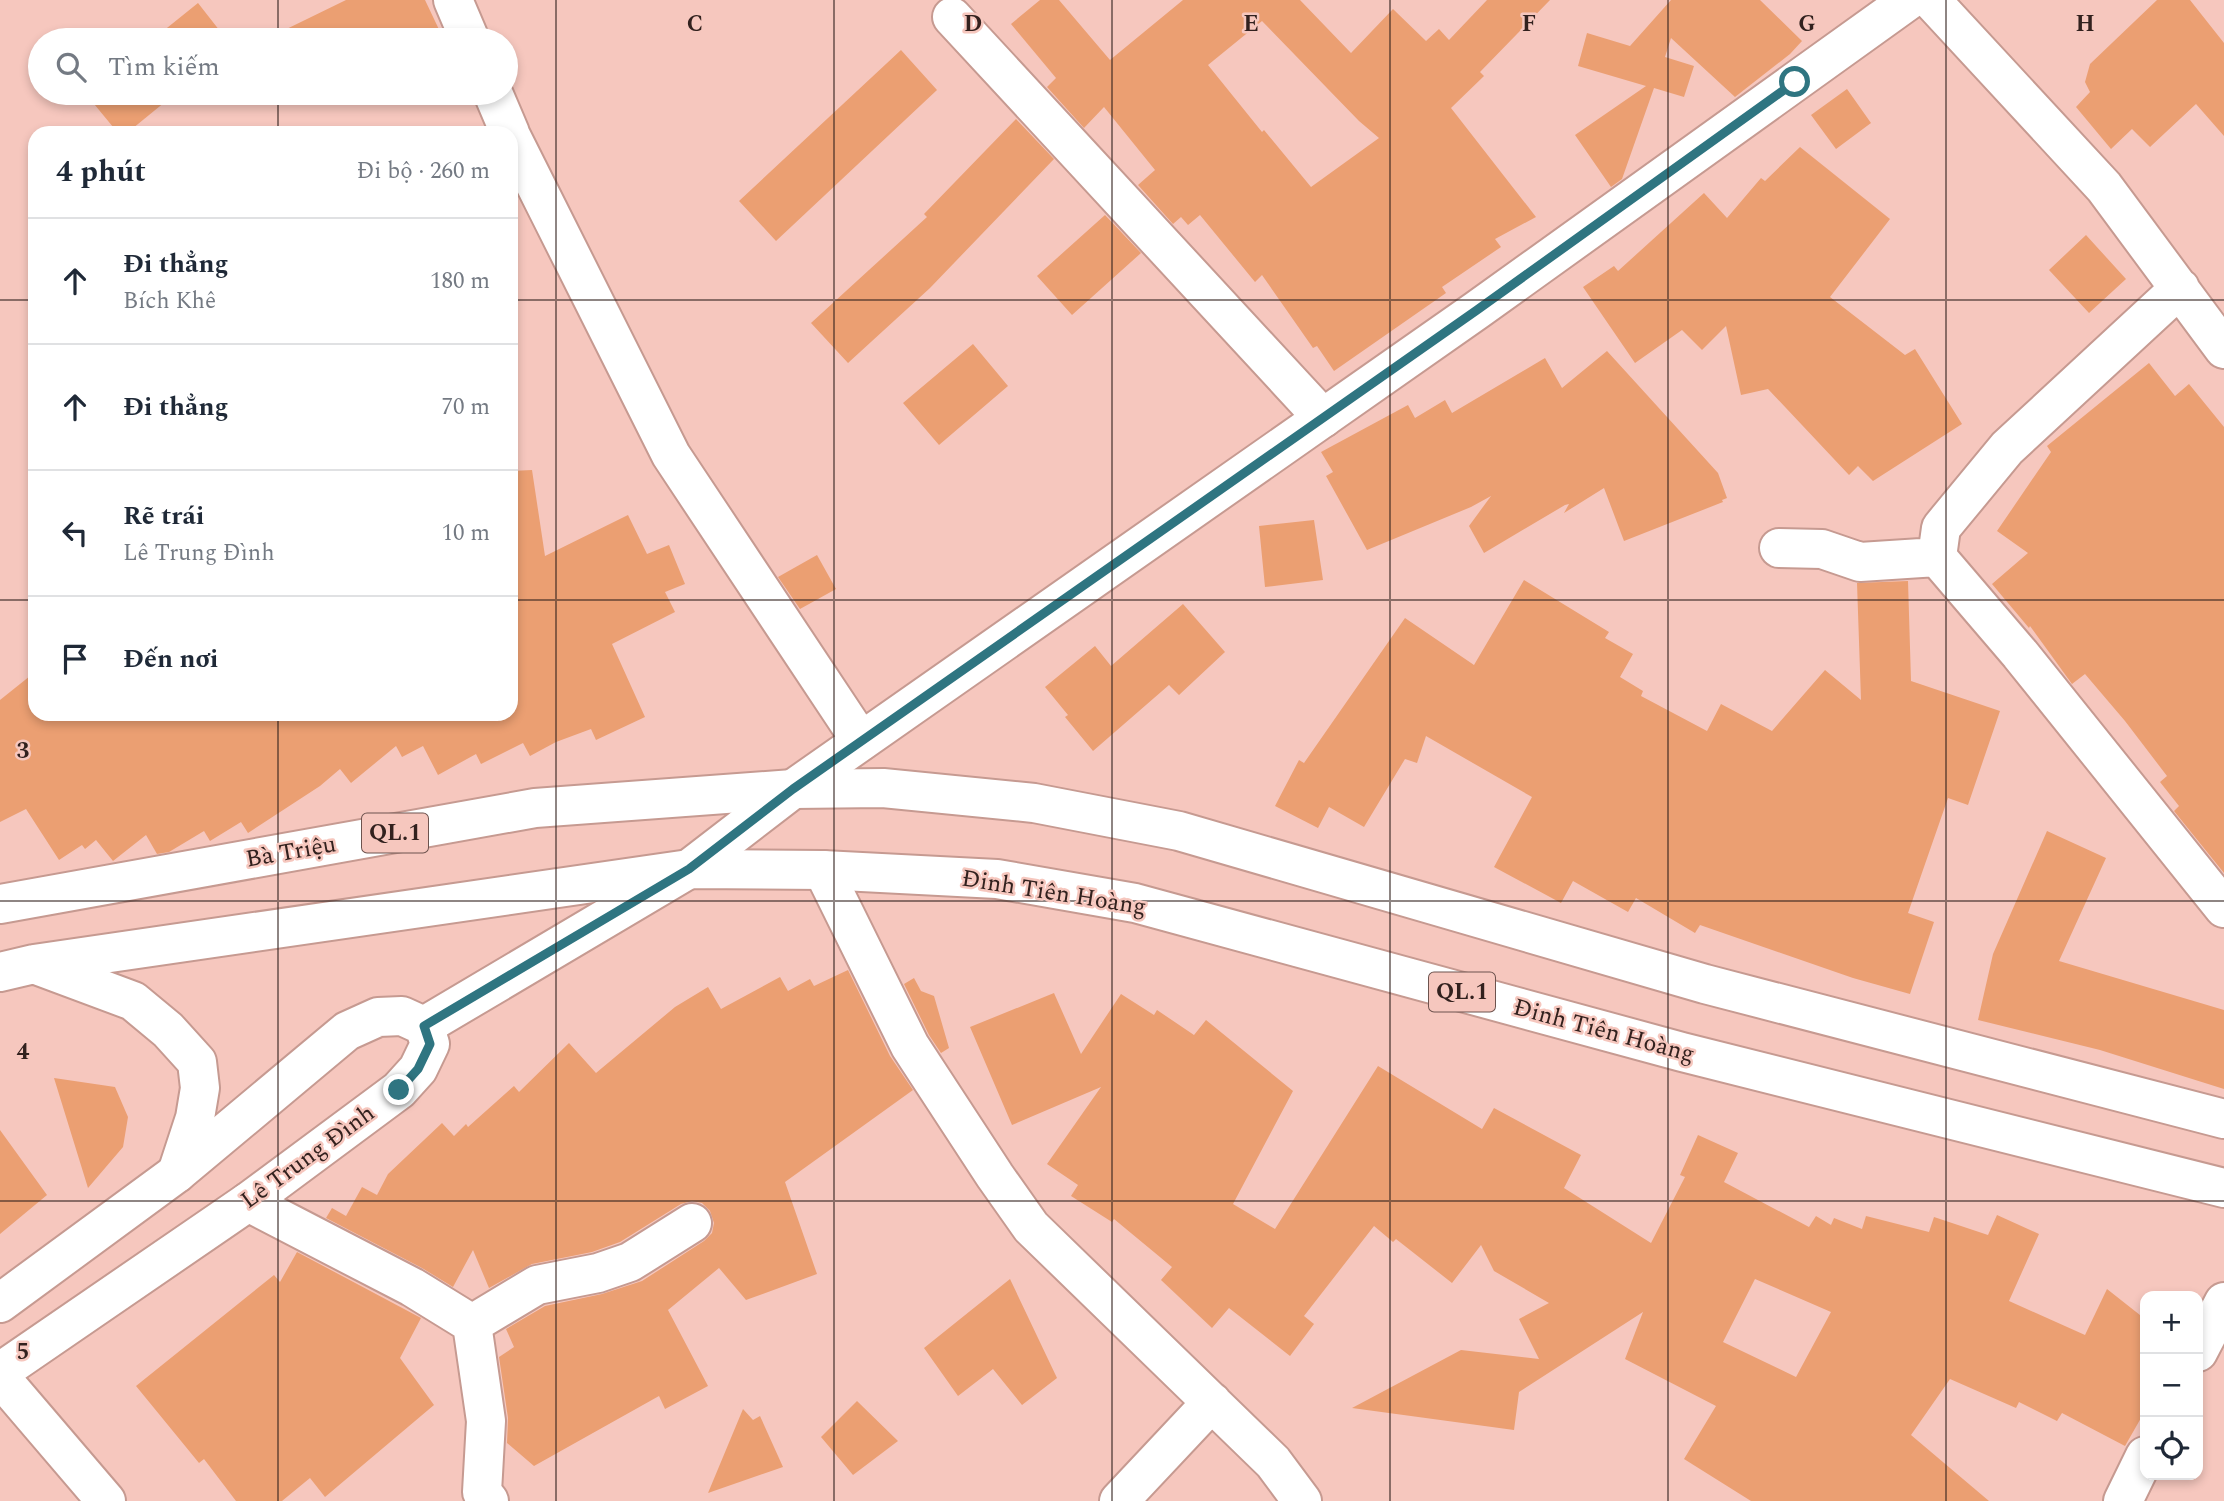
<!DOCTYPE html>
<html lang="vi">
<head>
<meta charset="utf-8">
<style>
  body { margin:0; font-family:Spectral,serif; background:#f2f2f3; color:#1f2937 }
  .controls { position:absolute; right:21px; bottom:21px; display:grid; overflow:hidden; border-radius:14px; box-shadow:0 4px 10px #0003 }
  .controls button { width:63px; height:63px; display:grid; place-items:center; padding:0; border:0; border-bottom:2px solid #e0e1e3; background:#fff; color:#1f2937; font:35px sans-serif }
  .stop { position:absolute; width:21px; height:21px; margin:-16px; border:5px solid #2f7581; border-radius:50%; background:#fff }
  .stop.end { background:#2f7581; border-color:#fff; box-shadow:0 2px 7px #0008 }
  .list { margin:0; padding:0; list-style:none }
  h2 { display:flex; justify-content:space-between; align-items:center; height:91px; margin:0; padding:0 28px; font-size:30px }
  h2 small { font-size:23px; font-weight:400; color:#747a83 }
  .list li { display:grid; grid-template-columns:46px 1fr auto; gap:21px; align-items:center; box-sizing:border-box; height:126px; padding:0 28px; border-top:2px solid #e0e1e3 }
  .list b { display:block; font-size:26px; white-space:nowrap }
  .list p { margin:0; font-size:23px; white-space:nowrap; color:#747a83 }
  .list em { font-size:23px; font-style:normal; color:#747a83 }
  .icon { flex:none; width:38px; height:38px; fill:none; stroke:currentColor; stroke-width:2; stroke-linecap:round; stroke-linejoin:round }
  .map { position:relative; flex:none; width:2224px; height:1501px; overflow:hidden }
  .search { position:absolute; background:#fff; box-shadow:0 4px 10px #0003; left:28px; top:28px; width:490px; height:77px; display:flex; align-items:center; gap:18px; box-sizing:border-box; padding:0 24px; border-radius:38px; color:#747a83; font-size:26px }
  .panel { position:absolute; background:#fff; box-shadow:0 4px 10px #0003; left:28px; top:126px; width:490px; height:595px; border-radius:21px }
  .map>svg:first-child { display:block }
  .building { fill:#eb9f72; fill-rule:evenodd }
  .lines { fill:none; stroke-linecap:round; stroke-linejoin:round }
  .minor-casing { stroke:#c69a91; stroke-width:42 }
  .major-casing { stroke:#c69a91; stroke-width:42 }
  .highway-casing { stroke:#c69a91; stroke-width:42 }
  .minor { stroke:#fff; stroke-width:38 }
  .major { stroke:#fff; stroke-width:38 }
  .highway { stroke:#fff; stroke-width:38 }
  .route { stroke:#2f7581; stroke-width:9 }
  .grid { fill:none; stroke:#32211e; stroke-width:2; stroke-opacity:0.55 }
  .labels { text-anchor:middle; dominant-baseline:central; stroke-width:5; stroke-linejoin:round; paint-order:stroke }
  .shield { fill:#f6c7be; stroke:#6d534e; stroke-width:2 }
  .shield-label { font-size:23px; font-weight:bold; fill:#32211e }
  .street-label { font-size:24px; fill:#32211e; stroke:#f6c7be }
  .grid-label { font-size:23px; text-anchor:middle; font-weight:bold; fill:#32211e; stroke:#f6c7be; stroke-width:5; stroke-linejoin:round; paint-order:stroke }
</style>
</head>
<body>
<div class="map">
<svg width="2224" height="1501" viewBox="0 0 2224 1501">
  <rect width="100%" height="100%" fill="#f6c7be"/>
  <path class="building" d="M346 0H425L444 40H264Z
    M1040 0H1059L1110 60 1183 0H1300L1351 53 1393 9 1426 41 1439 29 1449 40 1487 0H1550L1480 72 1484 76 1451 108 1536 217 1495 239 1501 247 1442 287 1446 293 1334 371 1317 346 1313 348 1262 275 1255 282 1200 215 1188 225 1181 217 1173 224 1138 185 1155 170 1104 107 1084 128 1047 87 1056 78 1011 24ZM1262 21 1359 121 1379 138 1311 187 1264 130 1262 132 1208 65Z
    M1671 0H1760L1802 41 1790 54 1735 97 1671 38 1665 57 1694 66 1684 97 1654 88 1622 179 1611 187 1575 135 1646 86 1578 66 1587 33 1630 46Z
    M2157 0H2190L2224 43V136L2196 104 2150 147 2132 129 2111 149 2076 107 2090 92 2085 82 2090 64Z
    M198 3 227 40H152Z
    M901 50 937 90 776 241 739 201Z
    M1847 89 1871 123 1836 149 1811 115Z
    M85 93H176L127 133H118Z
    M1016 119 1054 159 930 288 848 363 811 323 927 217 924 214Z
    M1800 147 1890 219 1830 297 1905 355 1915 349 1962 424 1873 481 1858 466 1849 475 1768 389 1741 395 1726 326 1702 350 1682 330 1635 363 1583 287 1614 266 1618 271 1704 193 1727 218 1761 178 1765 181Z
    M1105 215 1141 253 1072 315 1037 276Z
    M2086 235 2126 279 2089 313 2049 270Z
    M973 344 1008 386 939 445 903 403Z
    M1607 351 1718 473 1727 498 1722 500 1723 502 1624 541 1604 488 1564 513 1569 504 1565 505 1484 553 1469 526 1491 496 1471 507 1367 550 1326 476 1333 472 1321 452 1408 405 1415 418 1445 400 1452 413 1545 358 1562 388Z
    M2149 363 2175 396 2189 384 2224 427V873L2174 811 2179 806 2160 782 2167 776 2125 721 2085 674 2072 684 2030 626 2029 628 1992 584 2028 553 1997 531 2051 452 2047 446Z
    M532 470 545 556 628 515 647 554 669 545 685 584 665 592 675 612 612 644 645 717 596 740 591 729 556 742 530 756 523 743 481 764 476 754 438 775 423 746 402 757 396 746 351 783 340 769 320 786 248 833 241 822 210 841 204 831 169 852 157 854 146 835 113 861 96 840 85 849 82 845 59 860 26 809 0 822V700L35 672V714H511V471Z
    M1314 520 1323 580 1265 587 1259 526Z
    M817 555 836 589 800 609 778 577Z
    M1524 580 1609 632 1605 638 1633 654 1620 677 1643 691 1641 696 1707 731 1721 704 1772 731 1825 670 1861 700 1857 583 1908 581 1911 681 2000 711 1968 805 1948 798 1908 913 1934 922 1910 994 1853 978 1700 925 1695 933 1636 898 1628 912 1573 881 1561 903 1494 867 1532 797 1426 736 1417 763 1405 759 1364 827 1329 807 1318 828 1275 806 1299 760 1304 763 1405 618 1474 665Z
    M1183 604 1225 652 1179 695 1169 685 1093 751 1065 717 1068 715 1045 687 1095 646 1111 666Z
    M2047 831 2106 858 2059 961 2224 1010V1089L2100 1050 1978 1020 1993 954Z
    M848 970 890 1056 913 1090 785 1182 817 1274 746 1300 719 1268 668 1310 708 1386 665 1409 659 1396 534 1466 507 1443 508 1418 499 1357 514 1347 506 1329 545 1306 602 1294 642 1281 704 1241 712 1233 714 1223 710 1211 702 1203 692 1201 681 1204 620 1242 592 1252 532 1264 489 1288 473 1250 453 1287 422 1268 326 1218 332 1208 346 1216 362 1187 377 1195 388 1174 442 1123 454 1136 466 1124 468 1127 514 1086 519 1092 569 1043 596 1073 675 1007 708 987 721 1009 780 977 788 991 810 979 814 986Z
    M914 978 921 991 934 996 949 1048 941 1053 929 1035 904 984Z
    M1054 993 1081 1054 1121 994 1154 1015 1157 1010 1194 1035 1206 1020 1293 1091 1233 1204 1275 1229 1378 1066 1482 1129 1494 1108 1581 1155 1564 1188 1651 1243 1685 1177 1680 1175 1698 1135 1738 1153 1724 1182 1809 1227 1816 1216 1831 1225 1834 1218 1862 1229 1866 1216 1929 1232 1934 1217 1988 1235 1997 1215 2039 1234 2009 1301 2085 1335 2107 1289 2145 1319V1411L2125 1446 2062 1413 2057 1421 2019 1402 2016 1408 1950 1379 1911 1435 1989 1501H1751L1684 1459 1716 1406 1625 1359 1643 1312 1519 1392 1514 1430 1352 1408 1461 1350 1539 1359 1519 1319 1549 1303 1494 1271 1481 1245 1452 1283 1396 1239 1393 1242 1374 1226 1304 1316 1314 1324 1290 1356 1229 1308 1212 1328 1161 1280 1172 1267 1114 1219 1112 1222 1071 1196 1078 1185 1047 1164 1101 1087 1012 1125 970 1027ZM1755 1279 1831 1312 1796 1377 1723 1342Z
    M54 1078 115 1087 128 1117 123 1147 88 1188Z
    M0 1130 47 1195 0 1234Z
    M297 1252 421 1318 400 1358 434 1405 325 1497 310 1478 282 1501H236L204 1459 199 1463 136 1386 274 1275 280 1282Z
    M1010 1279 1057 1378 1022 1405 993 1369 958 1396 924 1348Z
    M857 1401 898 1441 853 1475 821 1437Z
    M743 1409 753 1420 760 1416 783 1467 708 1493Z"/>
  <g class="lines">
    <g class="minor-casing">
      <path id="minor" d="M453 0 470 40
        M1931 0 2104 187 2224 349
        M952 17 1323 418
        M493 93 510 133
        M511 136 671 455 861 741
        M2180 288 2007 448 1941 528 1937 557 2020 654 2224 908
        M1779 548 1822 549 1860 562 1937 557
        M823 870 910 1046 995 1176 1031 1227 1273 1462 1302 1501
        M248 1202 412 1287 472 1324 486 1421 482 1492 489 1501
        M472 1324 537 1285 598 1273 630 1262 692 1223
        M2198 1352 2224 1302
        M0 1377 106 1501
        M1119 1501 1212 1402
        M2123 1501 2145 1456"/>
    </g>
    <g class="major-casing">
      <path id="major" d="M424 1026 689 869 793 789 1477 310 1909 0
        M0 1303 177 1173 347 1031 378 1017 402 1016 424 1026 430 1044 418 1069 399 1090 248 1202 0 1372"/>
    </g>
    <g class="highway-casing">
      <path id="highway" d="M0 904 535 808 793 789 883 788 1034 803 1179 831 1705 984 2224 1119
        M39 966 133 1001 168 1030 197 1062 200 1088 195 1118 177 1173
        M0 972 34 964 689 869 823 870 997 879 1135 903 1682 1052 2224 1188"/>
    </g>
    <use href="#minor" class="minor"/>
    <use href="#major" class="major"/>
    <use href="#highway" class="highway"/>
  </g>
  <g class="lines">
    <path class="route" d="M399 1090 418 1069 430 1044 424 1026 689 869 793 789 1477 310 1795 82"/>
  </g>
  <path class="grid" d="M278 0V40M556 0V1501M834 0V1501M1112 0V1501M1390 0V1501M1668 0V1501M1946 0V1501M278 93V133M0 300H35M511 300H2224M0 600H35M511 600H2224M278 714V1501M0 901H2224M0 1201H2224"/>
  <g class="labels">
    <g class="shield">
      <rect x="362" y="813.5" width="66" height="39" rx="5"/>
      <rect x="1429" y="972.5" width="66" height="39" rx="5"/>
    </g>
    <g class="shield-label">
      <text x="395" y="833">QL.1</text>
      <text x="1462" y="992">QL.1</text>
    </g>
    <g class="street-label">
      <text transform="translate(291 852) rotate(-10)">Bà Triệu</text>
      <text transform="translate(1054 893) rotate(9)">Đinh Tiên Hoàng</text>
      <text transform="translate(1604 1031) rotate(15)">Đinh Tiên Hoàng</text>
      <text transform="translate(308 1157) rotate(-36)">Lê Trung Đình</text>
    </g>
  </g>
  <g class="grid-label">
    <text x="695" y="31">C</text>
    <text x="973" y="31">D</text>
    <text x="1251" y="31">E</text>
    <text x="1529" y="31">F</text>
    <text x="1807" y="31">G</text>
    <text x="2085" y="31">H</text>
    <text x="23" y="758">3</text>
    <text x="23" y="1059">4</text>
    <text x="23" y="1359">5</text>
  </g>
</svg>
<div class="controls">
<button>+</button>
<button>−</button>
<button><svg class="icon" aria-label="locate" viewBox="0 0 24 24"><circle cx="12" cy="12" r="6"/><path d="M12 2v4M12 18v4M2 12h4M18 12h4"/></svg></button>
</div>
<div class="stop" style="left:1795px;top:82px"></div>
<div class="stop end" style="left:399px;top:1090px"></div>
<div class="search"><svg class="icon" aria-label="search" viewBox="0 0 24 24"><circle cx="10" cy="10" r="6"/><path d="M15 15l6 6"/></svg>Tìm kiếm</div>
<section class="panel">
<h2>4 phút<small>Đi bộ · 260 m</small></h2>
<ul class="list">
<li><svg class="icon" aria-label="ahead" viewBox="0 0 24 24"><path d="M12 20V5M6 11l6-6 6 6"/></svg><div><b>Đi thẳng</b><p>Bích Khê</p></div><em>180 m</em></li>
<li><svg class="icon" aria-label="ahead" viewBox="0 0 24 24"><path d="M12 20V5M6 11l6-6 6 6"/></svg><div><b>Đi thẳng</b></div><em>70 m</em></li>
<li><svg class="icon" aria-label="left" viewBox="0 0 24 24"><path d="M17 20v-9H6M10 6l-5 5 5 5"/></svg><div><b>Rẽ trái</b><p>Lê Trung Đình</p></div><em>10 m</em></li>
<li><svg class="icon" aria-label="arrive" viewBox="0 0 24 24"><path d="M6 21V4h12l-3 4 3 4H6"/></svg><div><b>Đến nơi</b></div></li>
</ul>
</section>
</div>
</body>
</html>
